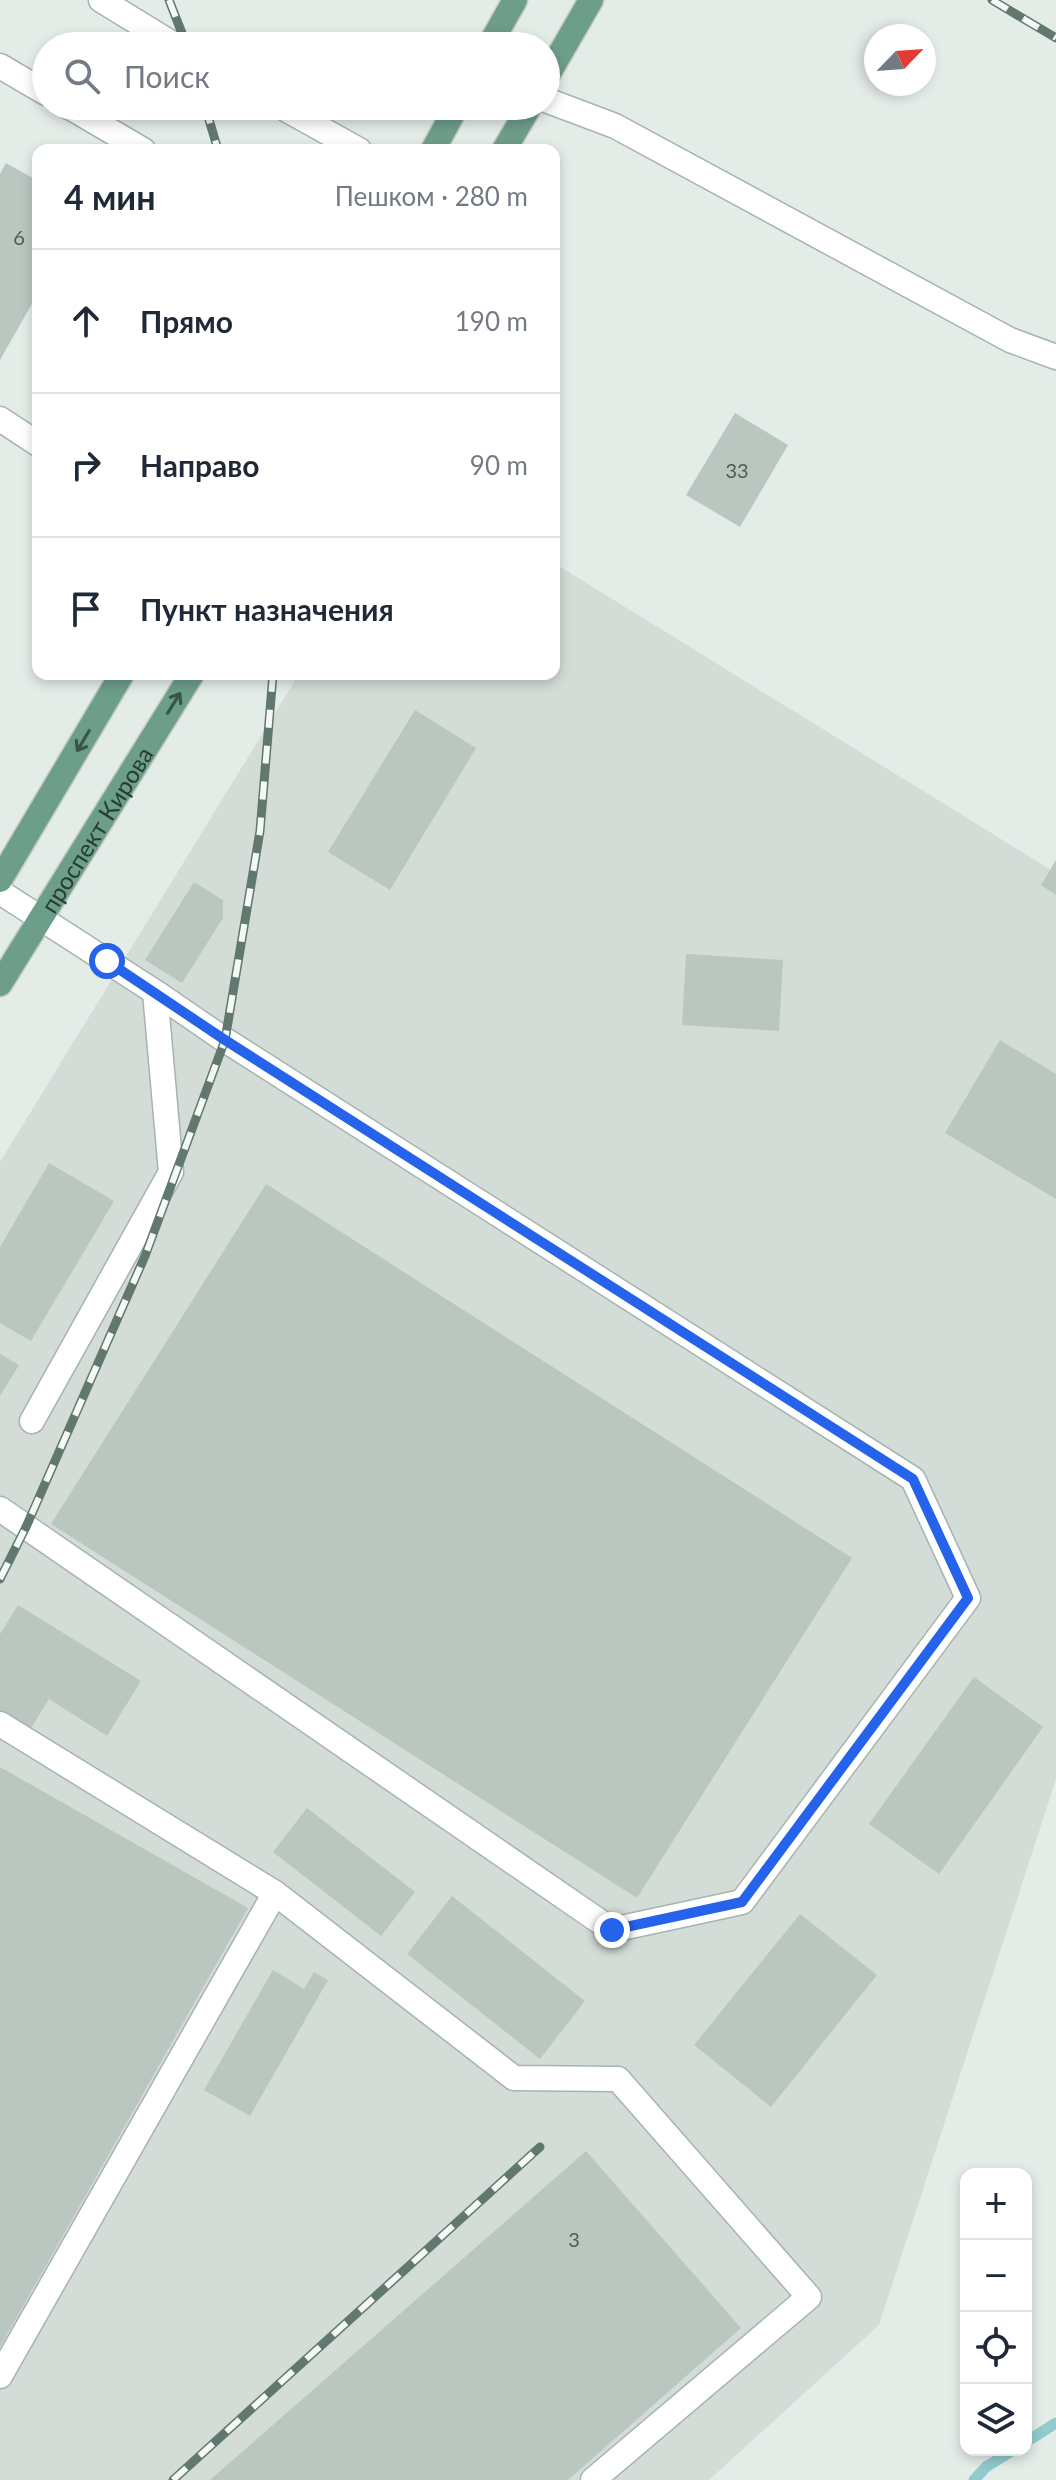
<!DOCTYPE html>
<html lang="ru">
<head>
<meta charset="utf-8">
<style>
  body { margin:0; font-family:Lato,sans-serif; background:#f2f2f3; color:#1f2937 }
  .controls { position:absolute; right:24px; bottom:24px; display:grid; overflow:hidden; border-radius:16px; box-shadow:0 4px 12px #0003 }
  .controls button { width:72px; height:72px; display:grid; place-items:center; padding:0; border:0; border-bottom:2px solid #e0e1e3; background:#fff; color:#1f2937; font:40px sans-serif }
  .compass { position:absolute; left:864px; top:24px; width:72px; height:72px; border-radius:50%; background:#fff; box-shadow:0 4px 12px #0003; rotate:65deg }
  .stop { position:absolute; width:24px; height:24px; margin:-18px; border:6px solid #2563eb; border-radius:50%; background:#fff }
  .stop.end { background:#2563eb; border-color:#fff; box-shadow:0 2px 8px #0008 }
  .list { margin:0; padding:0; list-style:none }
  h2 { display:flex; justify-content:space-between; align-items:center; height:104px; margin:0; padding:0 32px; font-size:34px }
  h2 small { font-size:26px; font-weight:400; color:#747a83 }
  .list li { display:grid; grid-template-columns:52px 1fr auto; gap:24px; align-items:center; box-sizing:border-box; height:144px; padding:0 32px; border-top:2px solid #e0e1e3 }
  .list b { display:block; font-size:30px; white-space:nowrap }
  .list em { font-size:26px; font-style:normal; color:#747a83 }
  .icon { flex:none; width:44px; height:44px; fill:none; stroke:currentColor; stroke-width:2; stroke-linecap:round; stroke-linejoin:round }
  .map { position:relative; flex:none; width:1056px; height:2480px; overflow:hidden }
  .search { position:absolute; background:#fff; box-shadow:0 4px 12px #0003; left:32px; top:32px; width:528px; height:88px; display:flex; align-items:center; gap:20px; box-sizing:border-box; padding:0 28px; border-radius:44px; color:#747a83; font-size:30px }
  .panel { position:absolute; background:#fff; box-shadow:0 4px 12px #0003; left:32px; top:144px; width:528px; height:536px; border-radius:16px }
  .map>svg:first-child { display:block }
  .built { fill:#d3dcd6 }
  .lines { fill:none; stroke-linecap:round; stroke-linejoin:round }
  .stream { stroke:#92cbcc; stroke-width:11 }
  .building { fill:#bac7c0 }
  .minor-casing { stroke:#a7b4ae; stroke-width:27 }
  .major-casing { stroke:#c2c9c6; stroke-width:27 }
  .minor { stroke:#fff; stroke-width:24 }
  .major { stroke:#6d9e8a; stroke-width:24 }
  .rail-casing { stroke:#60786e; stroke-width:9 }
  .rail { stroke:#f5f9f6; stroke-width:6; stroke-dasharray:18; stroke-linecap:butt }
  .oneway { stroke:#375549 }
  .route { stroke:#2563eb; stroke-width:10 }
  .labels { text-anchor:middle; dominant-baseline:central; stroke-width:6; stroke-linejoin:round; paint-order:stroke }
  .number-label { font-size:20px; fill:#4a6056 }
  .street-label { font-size:24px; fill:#253d33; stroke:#f5f9f6 }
</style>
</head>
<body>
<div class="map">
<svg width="1056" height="2480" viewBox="0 0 1056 2480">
  <rect width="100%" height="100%" fill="#e4ece8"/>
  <path class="built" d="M554 563 1056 873V1779L879 2325 709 2480H0V1162L299 674H554Z"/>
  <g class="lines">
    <path class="stream" d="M1026 2442 1056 2423
      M974 2480 986 2467 1013 2450"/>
  </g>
  <path class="building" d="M6 163 38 181V293L0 360V174Z
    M735 413 788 445 740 527 686 495Z
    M415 710 476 748 390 890 328 852Z
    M1056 860V895L1041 885Z
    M194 882 223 900V918L182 983 145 960Z
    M686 954 783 960 779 1031 682 1025Z
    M1000 1040 1056 1074V1199L945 1133Z
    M49 1163 114 1201 31 1341 0 1323V1247Z
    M266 1184 852 1558 637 1898 51 1524Z
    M0 1354 19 1365 0 1396Z
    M18 1605 141 1681 107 1736 49 1699 28 1733 0 1715V1634Z
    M974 1677 1043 1727 939 1874 869 1824Z
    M0 1767 248 1908 0 2347Z
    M307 1808 415 1892 381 1936 273 1852Z
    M452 1896 585 2001 540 2059 407 1954Z
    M800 1914 877 1975 771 2107 694 2045Z
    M273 1970 304 1989 314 1972 328 1980 250 2116 204 2090Z
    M586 2151 741 2328 568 2480H210Z"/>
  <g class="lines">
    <g class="minor-casing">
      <path id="minor" d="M101 0 176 46
        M0 66 46 93
        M546 100 615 126 1010 340 1056 357
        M68 106 143 150
        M280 106 359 150
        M0 419 38 444
        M0 892 155 992 225 1040 913 1479 968 1598 742 1902 612 1930 0 1509
        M32 1421 171 1172 155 992
        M0 1724 275 1893 514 2078 618 2079 809 2297 593 2480
        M0 2376 275 1893"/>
    </g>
    <g class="major-casing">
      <g id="major">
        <path d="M489 46 515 0"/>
        <path d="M546 78 591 0"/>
        <path d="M433 150 457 106"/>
        <path d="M504 150 530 106"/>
        <path d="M0 880 122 674"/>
        <path id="s1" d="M0 984 192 674"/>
      </g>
    </g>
    <use href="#minor" class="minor"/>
    <use href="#major" class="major"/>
    <g class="rail-casing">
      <path id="rail" d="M169 0 187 46
        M992 0 1056 38
        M205 106 218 150
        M0 1579 26 1527 145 1256 225 1040 260 831 273 674
        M173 2480 540 2147"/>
    </g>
    <use href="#rail" class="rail"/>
  </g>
  <defs><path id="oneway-shaft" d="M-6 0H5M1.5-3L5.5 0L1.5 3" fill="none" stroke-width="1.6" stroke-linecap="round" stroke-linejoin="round" transform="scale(2)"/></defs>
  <g class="oneway">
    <use href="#oneway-shaft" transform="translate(174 703) rotate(-58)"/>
    <use href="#oneway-shaft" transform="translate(83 741) rotate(121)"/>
  </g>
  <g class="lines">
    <path class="route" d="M107 961 225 1040 913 1479 968 1598 742 1902 612 1930"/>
  </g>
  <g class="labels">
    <g class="number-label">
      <text x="19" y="237">6</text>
      <text x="737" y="470">33</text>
      <text x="574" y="2239">3</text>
    </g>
    <g class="street-label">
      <text stroke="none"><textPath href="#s1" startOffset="182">проспект Кирова</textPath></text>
    </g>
  </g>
</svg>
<div class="controls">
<button>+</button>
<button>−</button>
<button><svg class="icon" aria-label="locate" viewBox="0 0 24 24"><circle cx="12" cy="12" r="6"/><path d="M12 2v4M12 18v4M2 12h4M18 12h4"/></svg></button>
<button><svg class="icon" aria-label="layers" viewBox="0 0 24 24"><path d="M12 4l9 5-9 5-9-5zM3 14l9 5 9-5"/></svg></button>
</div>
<svg class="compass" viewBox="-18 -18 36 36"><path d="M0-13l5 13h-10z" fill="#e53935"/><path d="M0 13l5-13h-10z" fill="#747a83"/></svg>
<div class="stop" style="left:107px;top:961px"></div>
<div class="stop end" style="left:612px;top:1930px"></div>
<div class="search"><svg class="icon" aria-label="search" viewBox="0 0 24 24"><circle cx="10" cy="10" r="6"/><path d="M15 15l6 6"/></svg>Поиск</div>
<section class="panel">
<h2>4 мин<small>Пешком · 280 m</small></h2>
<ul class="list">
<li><svg class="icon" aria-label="ahead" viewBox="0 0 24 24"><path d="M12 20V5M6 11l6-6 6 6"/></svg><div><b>Прямо</b></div><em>190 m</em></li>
<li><svg class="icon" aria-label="right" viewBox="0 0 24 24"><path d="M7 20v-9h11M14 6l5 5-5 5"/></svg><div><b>Направо</b></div><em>90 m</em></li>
<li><svg class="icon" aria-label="arrive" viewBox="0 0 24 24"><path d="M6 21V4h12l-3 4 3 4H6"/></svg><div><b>Пункт назначения</b></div></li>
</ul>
</section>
</div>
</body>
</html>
